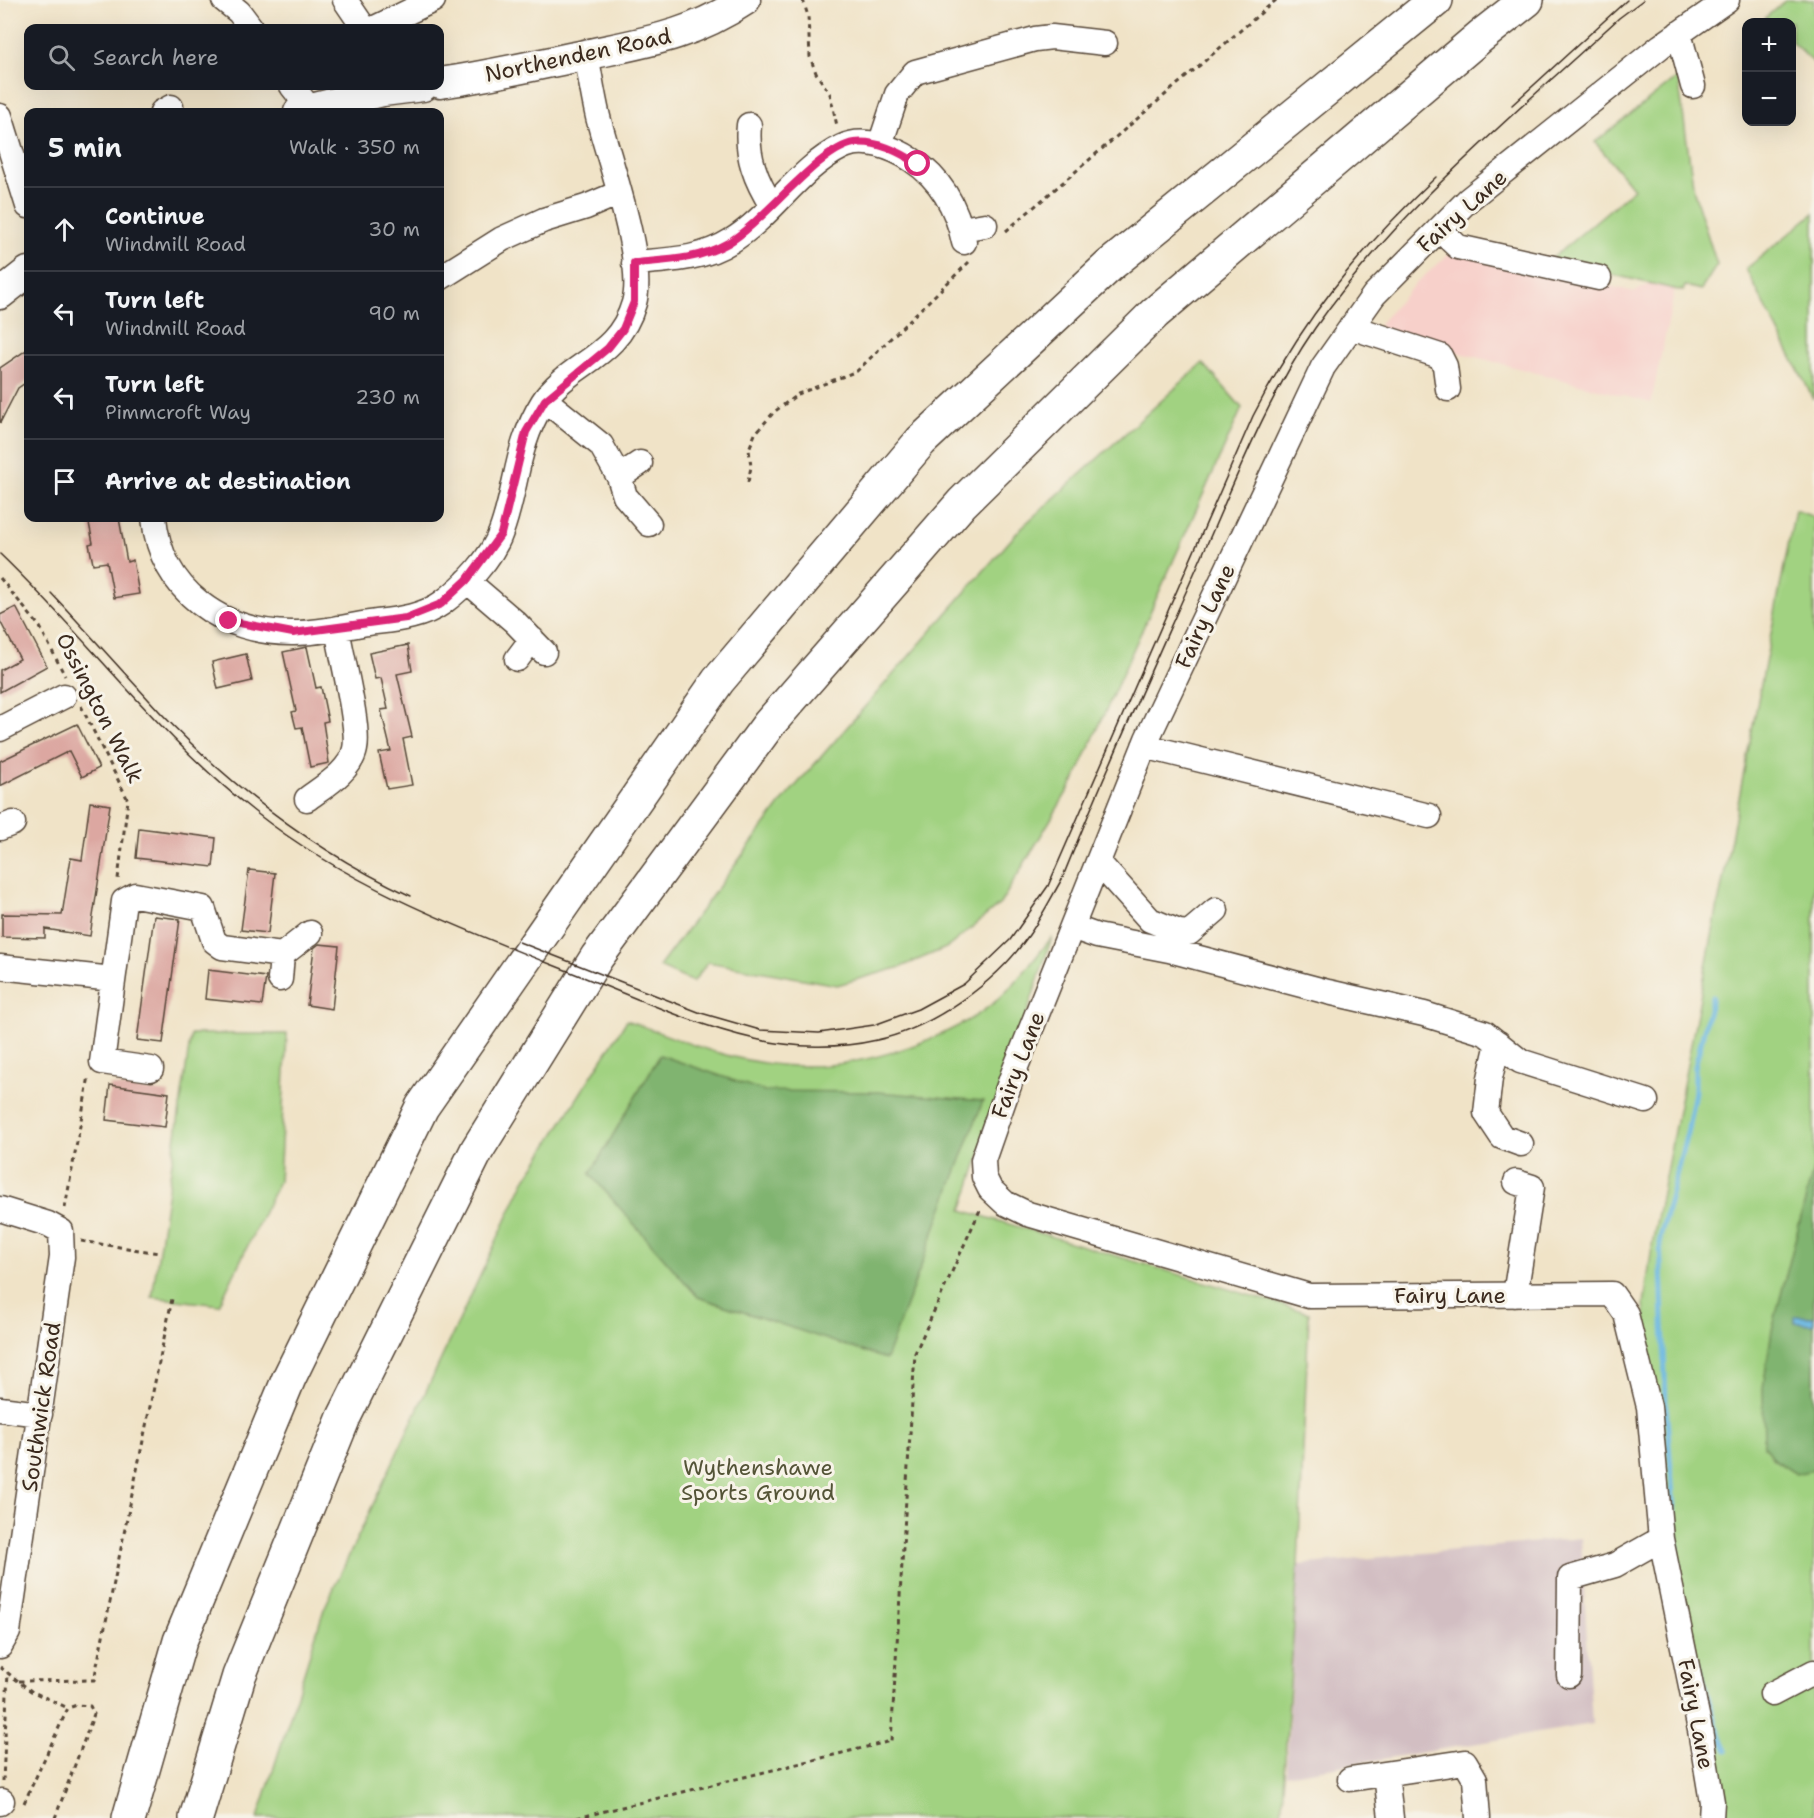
<!DOCTYPE html>
<html lang="en">
<head>
<meta charset="utf-8">
<style>
  body { margin:0; font-family:"Shantell Sans",sans-serif; background:#242831; color:#f1f3f6 }
  .controls { position:absolute; right:18px; top:18px; display:grid; overflow:hidden; border-radius:12px; box-shadow:0 6px 24px #0002 }
  .controls button { width:54px; height:54px; display:grid; place-items:center; padding:0; border:0; border-bottom:2px solid #363941; background:#171b24; color:#f1f3f6; font:30px sans-serif }
  .stop { position:absolute; width:18px; height:18px; margin:-14px; border:4px solid #db2777; border-radius:50%; background:#fff }
  .stop.end { background:#db2777; border-color:#fff; box-shadow:0 2px 6px #0008 }
  .list { margin:0; padding:0; list-style:none }
  h2 { display:flex; justify-content:space-between; align-items:center; height:78px; margin:0; padding:0 24px; font-size:26px }
  h2 small { font-size:20px; font-weight:400; color:#9ea1a6 }
  .list li { display:grid; grid-template-columns:39px 1fr auto; gap:18px; align-items:center; box-sizing:border-box; height:84px; padding:0 24px; border-top:2px solid #363941 }
  .list b { display:block; font-size:22px; white-space:nowrap }
  .list p { margin:0; font-size:20px; white-space:nowrap; color:#9ea1a6 }
  .list em { font-size:20px; font-style:normal; color:#9ea1a6 }
  .icon { flex:none; width:33px; height:33px; fill:none; stroke:currentColor; stroke-width:2; stroke-linecap:round; stroke-linejoin:round }
  .map { position:relative; flex:none; width:1814px; height:1818px; overflow:hidden }
  .search { position:absolute; background:#171b24; box-shadow:0 6px 24px #0002; left:24px; top:24px; width:420px; height:66px; display:flex; align-items:center; gap:15px; box-sizing:border-box; padding:0 21px; border-radius:12px; color:#9ea1a6; font-size:22px }
  .panel { position:absolute; background:#171b24; box-shadow:0 6px 24px #0002; left:24px; top:108px; width:420px; height:414px; border-radius:12px }
  .map>svg:first-child { display:block }
  .built { fill:#f7d0ca }
  .industrial { fill:#d2bec2 }
  .green { fill:#a1d281; stroke:#6e7e50; stroke-width:1.5 }
  .forest { fill:#80b46f; stroke:#5e6f46; stroke-width:1.5 }
  .water { fill:#66b6e1; stroke:#507080; stroke-width:1.5 }
  .lines { fill:none; stroke-linecap:round; stroke-linejoin:round }
  .stream { stroke:#66b6e1; stroke-width:5 }
  .building { fill:#dca7a1 }
  .minor-casing { stroke:#564637; stroke-width:27 }
  .major-casing { stroke:#564637; stroke-width:33 }
  .highway-casing { stroke:#564637; stroke-width:36 }
  .path { stroke:#564637; stroke-width:3; stroke-dasharray:4.5 4.5; stroke-linecap:butt }
  .minor { stroke:#fff; stroke-width:24 }
  .major { stroke:#fff; stroke-width:30 }
  .highway { stroke:#fff; stroke-width:33 }
  .tram { stroke:#3b2a1e; stroke-width:1.5 }
  .route { stroke:#db2777; stroke-width:8 }
  .labels { text-anchor:middle; dominant-baseline:central; stroke-width:6; stroke-linejoin:round; paint-order:stroke }
  .street-label { font-size:22px; fill:#3b2a1e; stroke:#f7f3e8 }
  .park-label { font-size:22px; fill:#545437; stroke:#f7f3e8 }
</style>
</head>
<body>
<div class="map">
<svg width="1814" height="1818" viewBox="0 0 1814 1818">
  <rect width="100%" height="100%" fill="#f7f3e8"/>
  <filter id="ink" filterUnits="userSpaceOnUse"><feTurbulence type="fractalNoise" baseFrequency=".0167" numOctaves="2"/><feDisplacementMap in="SourceGraphic" scale="12" xChannelSelector="R" yChannelSelector="G"/><feConvolveMatrix kernelMatrix="1 2 1 2 8 2 1 2 1" color-interpolation-filters="sRGB"/></filter>
  <filter id="wash" filterUnits="userSpaceOnUse"><feTurbulence type="fractalNoise" baseFrequency=".008" numOctaves="4" result="noise"/><feDisplacementMap in="SourceGraphic" scale="24" xChannelSelector="R" yChannelSelector="G"/><feGaussianBlur stdDeviation="1.35" result="paint"/><feColorMatrix in="noise" values="0 0 0 0 0 0 0 0 0 0 0 0 0 0 0 0 0 1.4 0 .05"/><feComposite in="paint" operator="in"/></filter>
  <g filter="url(#wash)">
    <rect width="100%" height="100%" fill="#f0e3c7"/>
    <path class="built" d="M1454 250 1635 292 1651 283 1675 289 1651 403 1384 333 1379 324 1415 284Z"/>
    <path class="industrial" d="M1581 1538 1592 1724 1286 1775 1298 1565Z"/>
    <path class="green" d="M1786 0H1814V63L1792 42V22H1770L1765 18Z
      M1678 77 1694 192 1717 265 1701 290 1685 286 1683 291 1550 260 1634 189 1595 142Z
      M1814 213V400L1746 269Z
      M1203 363 1242 408 1075 779 1000 904 948 947 901 967 837 985 708 962 693 982 659 967 785 798 1022 527Z
      M1795 510 1814 517V1818H1721L1671 1560 1644 1304 1653 1239Z
      M1052 937 962 1210 1309 1313 1298 1565 1281 1818H258L324 1609 524 1182 627 1020C680 1041 739 1065 798 1066 863 1068 958 1038 1005 993 1022 976 1037 956 1052 937Z
      M191 1034H287L279 1181 219 1305 152 1297Z"/>
    <path class="forest" d="M660 1055 764 1091 878 1092 983 1101 886 1359 698 1297 590 1174Z
      M1814 1166V1470L1796 1474 1773 1459 1764 1446 1763 1388 1772 1330Z"/>
    <path class="water" d="M1795 1316 1814 1317V1324L1795 1323Z"/>
    <g class="lines">
      <path class="stream" d="M1678 1565 1666 1404 1660 1238 1688 1129 1695 1091V1067L1712 997
        M1698 1662 1716 1724 1727 1751"/>
    </g>
    <g id="blocks">
      <path class="building" d="M28 349V381L18 388 0 423V368Z
        M88 518H119L127 562 133 560 139 594 114 598 107 562 93 564 89 544 93 543Z
        M16 607 47 666 0 692V670L20 659 0 621V615Z
        M408 645 412 671 397 674 412 737 403 739 412 785 387 789 379 753 391 751 381 710 388 709 381 678 375 679 369 653Z
        M307 647 316 688 321 687 328 721 323 722 329 763 310 767 302 727 296 728 292 712 296 711 283 652Z
        M246 654 252 681 218 689 212 662Z
        M77 724 99 768 82 777 69 751 0 786V761Z
        M90 802 110 805 90 936 45 929V938L2 937V914L62 915 71 858 82 860Z
        M139 828 216 838 213 867 136 858Z
        M249 870 275 873 268 933 241 930Z
        M154 916 180 919 163 1043 137 1040Z
        M319 944 339 946 332 1009 307 1005 314 948Z
        M208 970 266 977 262 1005 205 999Z
        M110 1085 169 1093 165 1127 106 1120Z"/>
    </g>
  </g>
  <g filter="url(#ink)">
    <use href="#blocks" fill-opacity="0" stroke="#564637" stroke-width="1.5"/>
    <g class="lines">
      <g class="minor-casing">
        <path id="minor" d="M224 0 239 12 251 28
          M345 0 364 28
          M375 28 433 0
          M1679 33 1693 86
          M292 86 310 109
          M162 112 171 107
          M0 116 28 206
          M749 125C746 156 756 181 772 206
          M880 145 897 94 915 72 1035 39 1052 37 1105 43
          M961 229 985 225
          M1439 229 1458 247 1599 278
          M634 263C669 260 701 260 731 241 772 216 799 168 842 147 864 136 894 148 912 160 941 179 957 208 964 242
          M440 278 502 239 544 220 586 207 619 193
          M1351 327 1440 356 1445 366 1448 389
          M545 400 601 445 619 477 625 496 649 524
          M619 477 640 463
          M154 518C161 591 223 634 294 633 317 633 340 628 362 624 388 620 420 619 442 603 464 587 492 558 501 532 518 486 515 447 543 402 569 362 618 359 634 303 646 262 609 161 598 117 593 96 590 75 586 54
          M467 581 515 622 544 652
          M517 659 532 639
          M0 729 64 696
          M1144 746 1429 816
          M307 799C323 787 351 771 355 749 360 727 341 654 337 628
          M0 828 13 823
          M1098 862 1150 920 1179 932 1189 933 1216 910
          M1072 927 1097 936 1169 950 1328 992 1424 1014 1485 1033 1520 1061 1646 1101
          M0 967 113 979
          M280 979 282 955
          M1498 1043 1490 1078 1486 1113 1502 1137 1521 1144
          M151 1069 102 1062 124 901 135 895 203 908 214 941 222 947 282 955 310 933
          M0 1209 48 1224 61 1231 62 1257 8 1632 0 1646
          M1515 1295 1532 1187 1516 1182
          M0 1409 40 1414
          M1569 1675 1570 1578 1615 1565 1661 1539
          M1772 1694 1814 1672
          M1386 1774 1391 1818
          M1350 1779 1465 1762 1475 1779 1478 1818
          M0 1803 2 1801
          M1711 1818 1712 1802 1700 1730 1661 1539 1649 1407 1626 1314 1612 1294 1309 1296 1028 1214 1005 1203 990 1189 984 1177 983 1160 1013 1074 1147 739 1323 367 1374 295 1468 200 1661 46 1727 0"/>
      </g>
      <g class="major-casing">
        <path id="major" d="M440 83C489 76 536 65 585 55 646 42 691 36 745 0
          M299 112 383 91 423 86
          M0 294 28 272"/>
      </g>
      <g class="highway-casing">
        <path id="highway" d="M129 1818 180 1641 289 1378 422 1107 718 681 921 441 1110 265 1436 0
          M196 1818 239 1676 344 1417 477 1150 597 957 769 724 962 503 1155 313 1481 36 1527 0"/>
      </g>
      <path class="path" d="M803 0 808 16 810 57 816 73 830 94 837 126
        M1006 231 1276 0
        M748 482 751 467 749 449 755 434 774 412 798 394 857 371 969 262
        M0 578 40 627 65 676
        M81 706 128 800 118 879
        M65 1208 89 1076
        M81 1241 159 1253
        M0 1667 31 1691 68 1708
        M19 1681 94 1680 172 1299
        M3 1781 8 1672
        M24 1803 68 1708 77 1705 90 1706 94 1714 55 1818
        M577 1818 891 1741 915 1353 980 1210"/>
      <use href="#minor" class="minor"/>
      <use href="#major" class="major"/>
      <use href="#highway" class="highway"/>
      <path class="tram" d="M1512 105 1627 0
        M0 554C88 638 159 737 255 812 351 888 465 930 578 975 636 998 694 1025 755 1039 794 1048 838 1049 877 1040 933 1028 997 982 1029 935 1041 918 1051 898 1062 879 1104 774 1151 671 1197 567 1233 486 1265 401 1315 328 1396 211 1515 114 1619 18L1643 0
        M51 593C88 632 123 672 159 711 231 787 317 852 411 896
        M519 942 701 1013 760 1030 819 1033 874 1025 918 1009 964 984 1010 940 1048 886 1253 416C1302 320 1358 251 1436 177"/>
    </g>
  </g>
  <g class="lines" filter="url(#ink)">
    <path class="route" d="M229 621 293 633 406 618 441 604 467 580 501 534 526 432 545 400 608 348 623 329 634 302V263C668 260 698 260 728 243 764 222 818 149 854 143 877 140 900 152 918 164"/>
  </g>
  <g class="labels">
    <g class="street-label">
      <text transform="translate(578 55) rotate(-12)">Northenden Road</text>
      <text transform="translate(1462 211) rotate(-42)">Fairy Lane</text>
      <text transform="translate(1205 616) rotate(-65)">Fairy Lane</text>
      <text transform="translate(100 708) rotate(63)">Ossington Walk</text>
      <text transform="translate(1018 1065) rotate(-69)">Fairy Lane</text>
      <text x="1450" y="1295">Fairy Lane</text>
      <text transform="translate(41 1407) rotate(-82)">Southwick Road</text>
      <text transform="translate(1696 1714) rotate(79)">Fairy Lane</text>
    </g>
    <g class="park-label">
      <text x="758" y="1467">Wythenshawe<tspan x="758" dy="25">Sports Ground</tspan></text>
    </g>
  </g>
</svg>
<div class="controls">
<button>+</button>
<button>−</button>
</div>
<div class="stop" style="left:918px;top:164px"></div>
<div class="stop end" style="left:229px;top:621px"></div>
<div class="search"><svg class="icon" aria-label="search" viewBox="0 0 24 24"><circle cx="10" cy="10" r="6"/><path d="M15 15l6 6"/></svg>Search here</div>
<section class="panel">
<h2>5 min<small>Walk · 350 m</small></h2>
<ul class="list">
<li><svg class="icon" aria-label="ahead" viewBox="0 0 24 24"><path d="M12 20V5M6 11l6-6 6 6"/></svg><div><b>Continue</b><p>Windmill Road</p></div><em>30 m</em></li>
<li><svg class="icon" aria-label="left" viewBox="0 0 24 24"><path d="M17 20v-9H6M10 6l-5 5 5 5"/></svg><div><b>Turn left</b><p>Windmill Road</p></div><em>90 m</em></li>
<li><svg class="icon" aria-label="left" viewBox="0 0 24 24"><path d="M17 20v-9H6M10 6l-5 5 5 5"/></svg><div><b>Turn left</b><p>Pimmcroft Way</p></div><em>230 m</em></li>
<li><svg class="icon" aria-label="arrive" viewBox="0 0 24 24"><path d="M6 21V4h12l-3 4 3 4H6"/></svg><div><b>Arrive at destination</b></div></li>
</ul>
</section>
</div>
</body>
</html>
